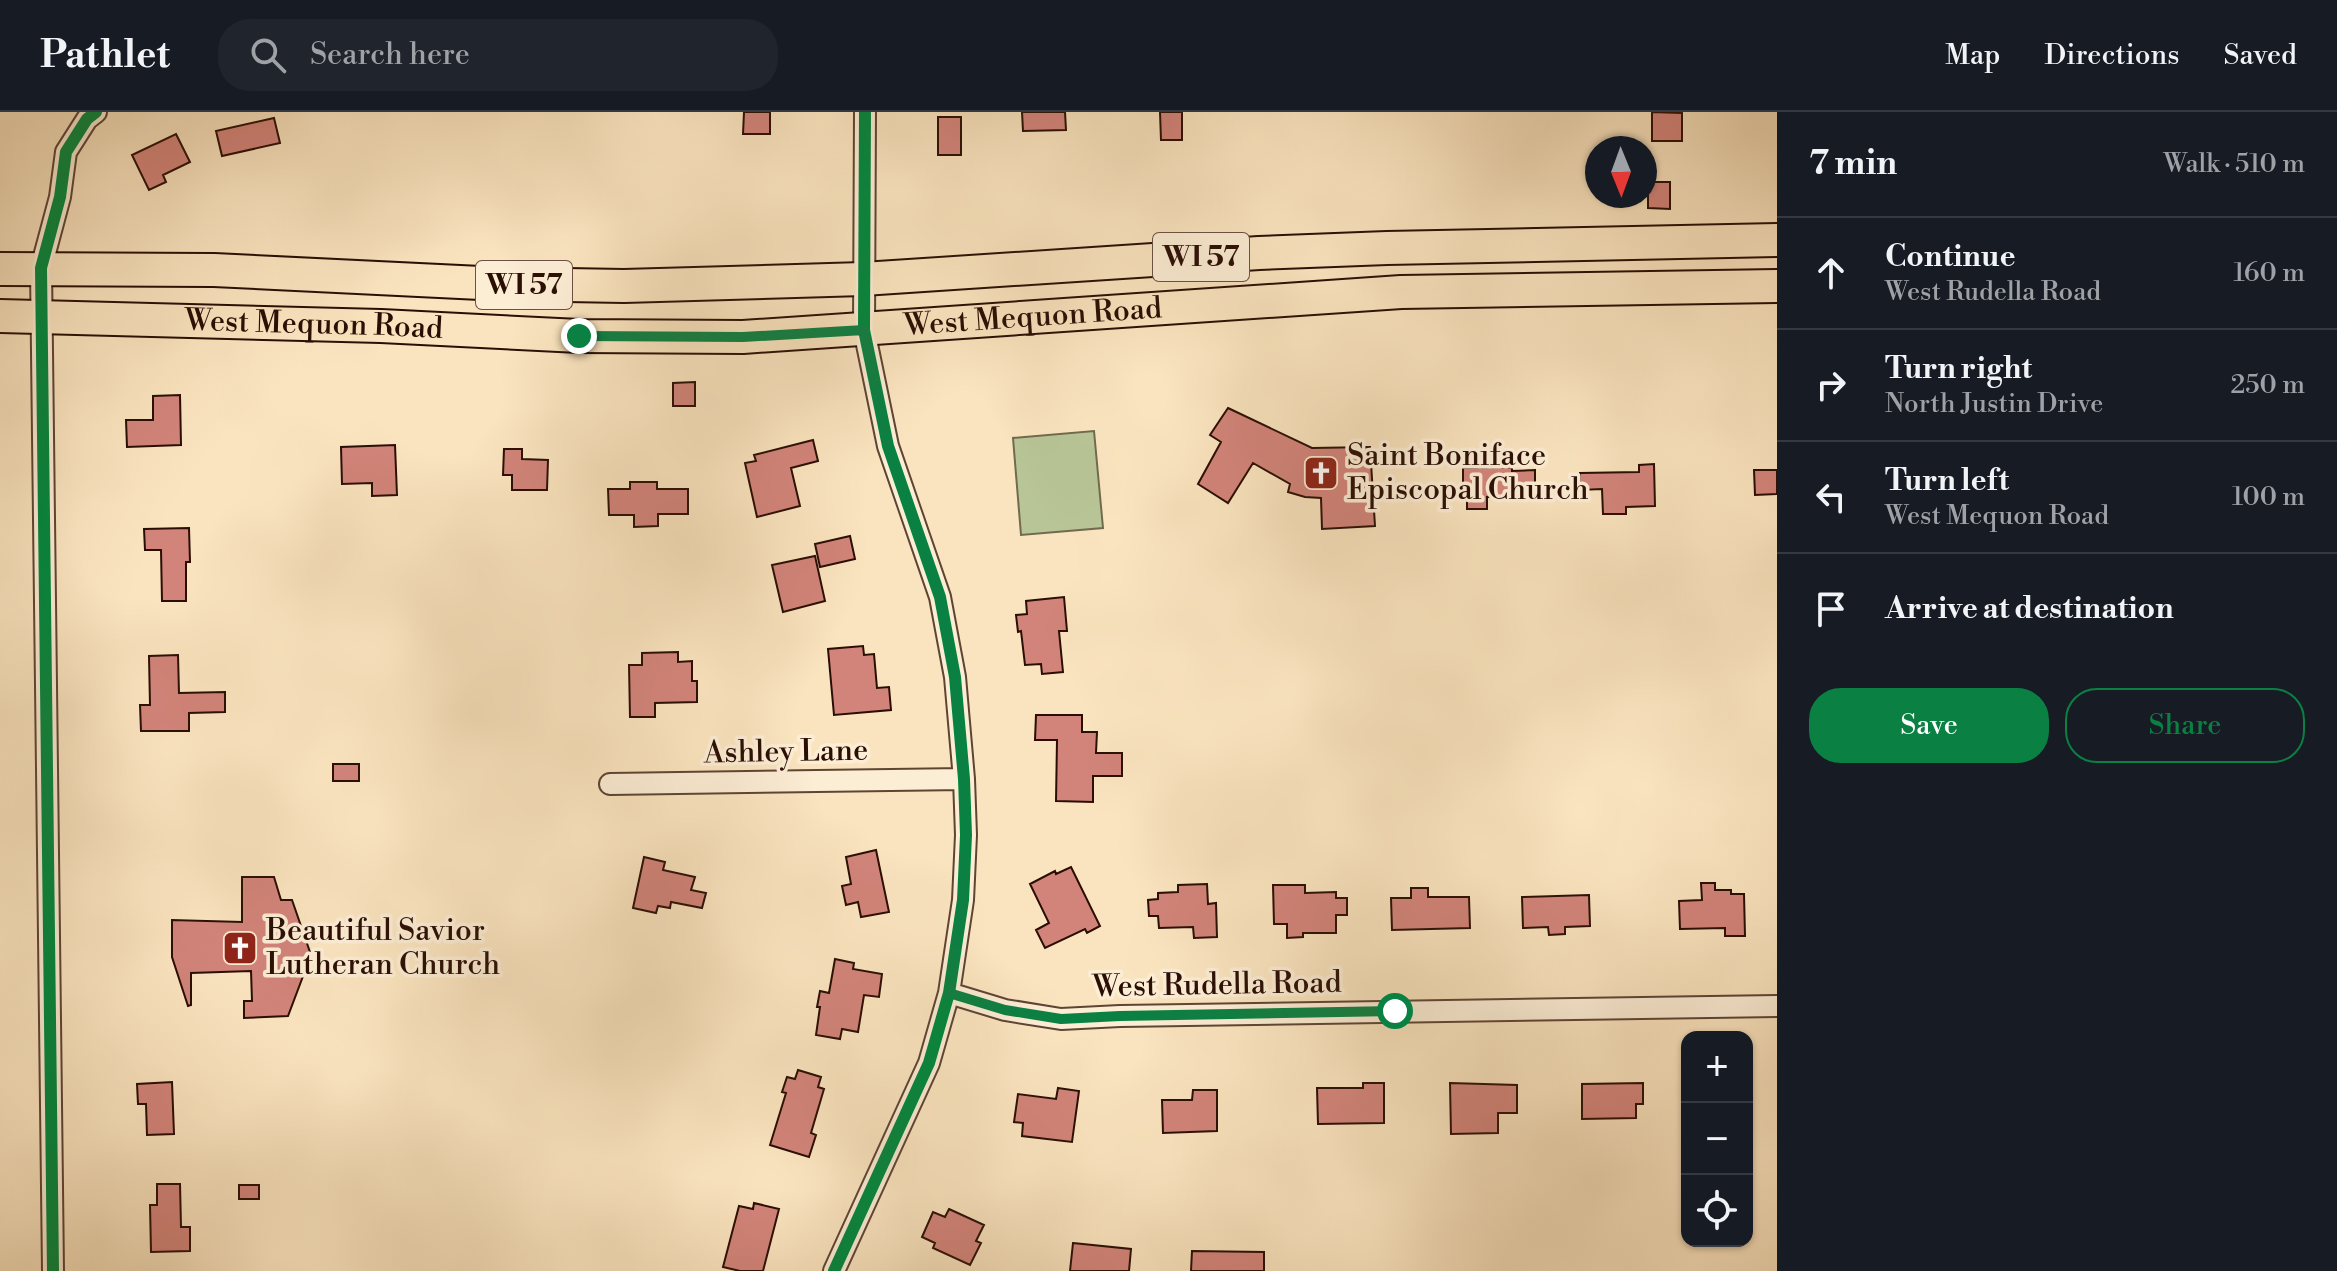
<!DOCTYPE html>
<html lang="en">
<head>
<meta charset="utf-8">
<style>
  body { margin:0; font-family:"Libre Bodoni",serif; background:#20242c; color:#f1f3f6 }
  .controls { position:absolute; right:24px; bottom:24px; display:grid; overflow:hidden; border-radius:16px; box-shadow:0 2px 6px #0004 }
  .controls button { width:72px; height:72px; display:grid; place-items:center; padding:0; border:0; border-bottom:2px solid #363941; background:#171b24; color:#f1f3f6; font:40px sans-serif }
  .compass { position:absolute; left:1585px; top:24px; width:72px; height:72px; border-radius:50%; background:#171b24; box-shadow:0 2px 6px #0004; rotate:179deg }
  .stop { position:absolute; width:24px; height:24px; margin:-18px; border:6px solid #0b8043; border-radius:50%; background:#fff }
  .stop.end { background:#0b8043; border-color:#fff; box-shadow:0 2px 8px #0008 }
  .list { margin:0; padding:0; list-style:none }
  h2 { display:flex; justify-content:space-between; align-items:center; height:104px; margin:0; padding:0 32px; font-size:34px }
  h2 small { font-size:26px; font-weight:400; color:#9ea1a6 }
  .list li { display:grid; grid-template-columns:52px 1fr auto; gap:24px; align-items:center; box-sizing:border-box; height:112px; padding:0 32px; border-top:2px solid #363941 }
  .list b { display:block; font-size:30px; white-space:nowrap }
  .list p { margin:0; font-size:26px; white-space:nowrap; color:#9ea1a6 }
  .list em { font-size:26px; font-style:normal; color:#9ea1a6 }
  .actions { display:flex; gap:16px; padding:24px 32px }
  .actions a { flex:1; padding:18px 0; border:2px solid #0b8043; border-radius:32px; text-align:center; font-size:28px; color:#0b8043 }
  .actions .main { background:#0b8043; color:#fff }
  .icon { flex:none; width:44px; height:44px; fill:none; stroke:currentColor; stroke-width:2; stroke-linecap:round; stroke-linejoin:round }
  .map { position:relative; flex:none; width:1777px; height:1159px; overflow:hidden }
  header { display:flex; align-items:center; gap:48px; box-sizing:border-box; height:112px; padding:0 40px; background:#171b24; border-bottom:2px solid #363941 }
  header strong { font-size:38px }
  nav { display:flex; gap:44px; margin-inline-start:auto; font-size:28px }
  .search { width:560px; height:72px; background:#20242c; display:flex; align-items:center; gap:20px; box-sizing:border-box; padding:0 28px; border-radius:32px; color:#9ea1a6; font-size:30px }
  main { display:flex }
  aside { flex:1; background:#171b24 }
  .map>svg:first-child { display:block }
  .green { fill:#b8c597; stroke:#716a4e; stroke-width:2 }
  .building { fill:#d2847a; stroke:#2a0e04; stroke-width:2 }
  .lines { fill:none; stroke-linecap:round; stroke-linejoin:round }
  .street-casing { stroke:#5e4433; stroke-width:24 }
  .primary-casing { stroke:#2a0e04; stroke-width:36 }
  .street { stroke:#fcedd5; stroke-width:20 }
  .primary { stroke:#fae4bf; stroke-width:32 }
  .cycleway-casing { stroke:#fcedd5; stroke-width:17 }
  .cycleway { stroke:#00873e; stroke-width:12 }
  .route { stroke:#0b8043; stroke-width:10 }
  .labels { text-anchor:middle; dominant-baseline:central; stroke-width:7; stroke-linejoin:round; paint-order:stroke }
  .shield { fill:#fcedd5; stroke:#695143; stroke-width:2 }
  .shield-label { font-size:28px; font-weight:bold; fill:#2a0e04 }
  .street-label { font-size:30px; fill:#2a0e04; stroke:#fcedd5 }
  .poi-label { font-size:30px; fill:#2a0e04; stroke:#fcedd5; text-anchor:start }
</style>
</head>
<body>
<header>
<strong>Pathlet</strong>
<div class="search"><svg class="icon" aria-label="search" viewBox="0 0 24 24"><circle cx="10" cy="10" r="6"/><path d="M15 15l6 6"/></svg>Search here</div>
<nav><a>Map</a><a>Directions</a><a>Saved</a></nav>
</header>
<main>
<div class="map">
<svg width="1777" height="1159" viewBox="0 0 1777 1159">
  <rect width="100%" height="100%" fill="#fae4bf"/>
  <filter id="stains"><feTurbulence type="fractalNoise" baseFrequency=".0025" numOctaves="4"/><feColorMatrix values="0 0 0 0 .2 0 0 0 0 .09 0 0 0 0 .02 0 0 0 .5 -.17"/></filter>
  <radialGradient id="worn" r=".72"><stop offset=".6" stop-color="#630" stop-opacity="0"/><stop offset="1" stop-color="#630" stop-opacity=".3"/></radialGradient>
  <path class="green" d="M1094 319 1103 416 1021 423 1013 326Z"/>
  <path class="building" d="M744 0H770V22H743Z
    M1022 0H1065L1066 18 1023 19Z
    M1160 0H1182V28H1161Z
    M1652 0 1682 1V29H1652Z
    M938 5H961V43H938Z
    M274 6 280 31 222 44 216 19Z
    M176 22 190 50 163 63 166 70 149 78 132 43Z
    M1648 70H1670V97L1648 96Z
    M695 270V294H673V271Z
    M180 283 181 333 127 335 126 308H153V284Z
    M1228 296 1312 336 1370 335 1375 414 1322 417 1321 386 1305 385 1288 380 1290 372 1253 351 1228 391 1198 372 1221 330 1210 323Z
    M813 328 818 349 791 356 800 394 757 405 745 351 756 349 754 343Z
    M395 333 397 383 372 384V371L342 372 341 335Z
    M504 337H522V347L548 348 547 378H512V363H503Z
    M1654 352 1655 394 1626 395V402H1603L1602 377 1580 378V361L1639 360V353Z
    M1512 355V359L1535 358V384L1487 385V397H1467V375H1463V356Z
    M1754 358H1777V382L1755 383Z
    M630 370H657V377H688V402H658V414L634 415V403H609L608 377H630Z
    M189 416 190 450H186V489H162L161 438H145L144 417Z
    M850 424 855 447 820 455 815 432Z
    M815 444 825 489 783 500 772 453Z
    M1064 485 1067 519H1059L1063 560 1042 562 1041 552 1025 553 1021 519 1018 520 1016 503 1027 502 1026 489Z
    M863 534 864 543 874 542 877 576 889 575 891 598 834 603 828 537Z
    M678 540V550L692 549V569H697V590L655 591V605H630L629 553H642V541Z
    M178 543 179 581 225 580V600L189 601V619H141L140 593H150L149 544Z
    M1036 603H1082V620H1097L1096 641H1122V664H1093V690L1056 689 1057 628H1035Z
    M333 652H359V669H333Z
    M876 738 889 800 861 805 858 790 846 793 842 774 851 772 846 745Z
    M644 745 665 750 663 758 695 765 691 778 706 781 702 796 671 790 670 796 658 794 656 801 633 796Z
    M1071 755 1100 814 1087 821 1085 817 1045 836 1036 818 1049 811 1030 772 1055 759 1056 762Z
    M242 765H274L281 788H292L311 843 288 904 244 906V889H252L251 859 191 861V893L188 894 172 845V808L242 810Z
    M1701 771H1715V778H1731V782H1744L1745 824H1725V816L1680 817 1679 789 1702 788Z
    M1207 772 1208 792 1216 791 1217 825 1194 826 1193 815 1159 816 1158 804H1149L1148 788 1158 787V781L1178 780V773Z
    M1273 773H1305V781L1336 780V786H1347V803H1336V821H1303V825L1287 826V812H1274Z
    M1411 776H1428V785H1469L1470 816 1392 818 1391 786H1411Z
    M1589 783 1590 814 1565 815V822L1549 823 1548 815 1523 816 1522 785Z
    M835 847 854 851 853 857 882 862 879 885 864 883 858 920 842 917 840 927 816 923 820 895H817L820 879 829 881Z
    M798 958 821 965 818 975 824 977 811 1021 816 1023 809 1045 770 1033 786 981 782 980 787 965 795 967Z
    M172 970 174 1022 147 1023 146 992H138L137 972Z
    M1363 971H1384V1011L1318 1012 1317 976H1363Z
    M1450 971 1517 973V1001H1498V1021L1451 1022Z
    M1643 971V992H1636V1006L1582 1007V972Z
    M1058 976 1079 979 1072 1030 1022 1024 1023 1011 1014 1010 1018 982 1056 987Z
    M1193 978H1217V1019L1163 1021 1162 988H1192Z
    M157 1072H180L181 1115H190V1139L151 1140 150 1093H157Z
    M239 1073H259V1087H239Z
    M754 1091 779 1097 763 1159H740L723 1155 739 1094 753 1097Z
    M949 1097 984 1113 976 1129 981 1131 970 1153 933 1136 935 1131 922 1125 933 1100 945 1105Z
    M1073 1131 1131 1137 1129 1159H1070Z
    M1192 1139 1264 1140V1159H1191Z"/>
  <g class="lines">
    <g class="street-casing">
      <path id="street" d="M610 672 964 667
        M949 881 1005 898 1061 907 1120 904 1777 894
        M53 1159 41 156 60 85 66 40 87 7 96 0
        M834 1159 929 951 949 881 963 788 966 723 964 667 955 565 940 485 888 334 864 218 865 0"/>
    </g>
    <g class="primary-casing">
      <g id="primary">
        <path d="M0 157 214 158 501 172 624 174 863 167 1259 141 1387 136 1777 128"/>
        <path id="s1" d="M0 204 381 214 579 224 743 225 1401 180 1777 174"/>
      </g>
    </g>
    <use href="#street" class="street"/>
    <use href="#primary" class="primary"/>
    <g class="cycleway-casing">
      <path id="cycleway" d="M53 1159 41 156 60 85 66 40 87 7 96 0
        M834 1159 929 951 949 881 963 788 966 723 964 667 955 565 940 485 888 334 864 218 865 0"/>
    </g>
    <use href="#cycleway" class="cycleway"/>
  </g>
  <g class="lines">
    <path class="route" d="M579 224 743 225 864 218 888 334 940 485 955 565 964 667 966 723 963 788 949 881 1005 898 1061 907 1120 904 1395 899"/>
  </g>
  <defs>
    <g id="church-square" transform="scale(1.8)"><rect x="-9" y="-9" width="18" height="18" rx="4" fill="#8f2418" stroke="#fcedd5"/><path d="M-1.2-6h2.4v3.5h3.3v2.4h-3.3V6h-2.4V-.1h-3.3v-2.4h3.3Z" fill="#fff"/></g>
  </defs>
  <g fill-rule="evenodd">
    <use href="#church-square" x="1321" y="361"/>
    <use href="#church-square" x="240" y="836"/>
  </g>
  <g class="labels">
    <g class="shield">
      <rect x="1153" y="121" width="96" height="48" rx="6"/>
      <rect x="476" y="149" width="96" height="48" rx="6"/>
    </g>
    <g class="shield-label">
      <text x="1201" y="145">WI 57</text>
      <text x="524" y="173">WI 57</text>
    </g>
    <g class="street-label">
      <text stroke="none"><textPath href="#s1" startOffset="1034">West Mequon Road</textPath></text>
      <text stroke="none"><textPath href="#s1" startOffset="314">West Mequon Road</textPath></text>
      <text transform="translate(786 640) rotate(-1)">Ashley Lane</text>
      <text transform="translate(1217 873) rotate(-1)">West Rudella Road</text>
    </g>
    <g class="poi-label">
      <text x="1347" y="344">Saint Boniface<tspan x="1347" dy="34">Episcopal Church</tspan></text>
      <text x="266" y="819">Beautiful Savior<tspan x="266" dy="34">Lutheran Church</tspan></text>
    </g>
  </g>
  <rect width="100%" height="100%" filter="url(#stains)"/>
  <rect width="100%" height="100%" fill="url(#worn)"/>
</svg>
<div class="controls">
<button>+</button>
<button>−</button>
<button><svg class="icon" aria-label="locate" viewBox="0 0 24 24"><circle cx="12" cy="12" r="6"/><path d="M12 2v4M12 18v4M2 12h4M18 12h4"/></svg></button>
</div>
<svg class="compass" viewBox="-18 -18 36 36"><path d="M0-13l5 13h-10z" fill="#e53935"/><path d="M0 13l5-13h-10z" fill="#9ea1a6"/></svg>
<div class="stop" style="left:1395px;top:899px"></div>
<div class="stop end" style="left:579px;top:224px"></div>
</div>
<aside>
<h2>7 min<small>Walk · 510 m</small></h2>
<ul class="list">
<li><svg class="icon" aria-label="ahead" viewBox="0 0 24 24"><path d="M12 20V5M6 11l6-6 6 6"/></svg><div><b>Continue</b><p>West Rudella Road</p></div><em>160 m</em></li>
<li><svg class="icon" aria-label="right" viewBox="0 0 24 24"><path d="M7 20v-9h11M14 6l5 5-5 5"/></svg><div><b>Turn right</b><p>North Justin Drive</p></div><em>250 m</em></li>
<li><svg class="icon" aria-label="left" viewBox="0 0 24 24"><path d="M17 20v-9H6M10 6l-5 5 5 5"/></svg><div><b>Turn left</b><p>West Mequon Road</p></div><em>100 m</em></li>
<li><svg class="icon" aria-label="arrive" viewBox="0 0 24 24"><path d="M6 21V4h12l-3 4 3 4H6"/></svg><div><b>Arrive at destination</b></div></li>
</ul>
<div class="actions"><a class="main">Save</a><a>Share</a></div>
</aside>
</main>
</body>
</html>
